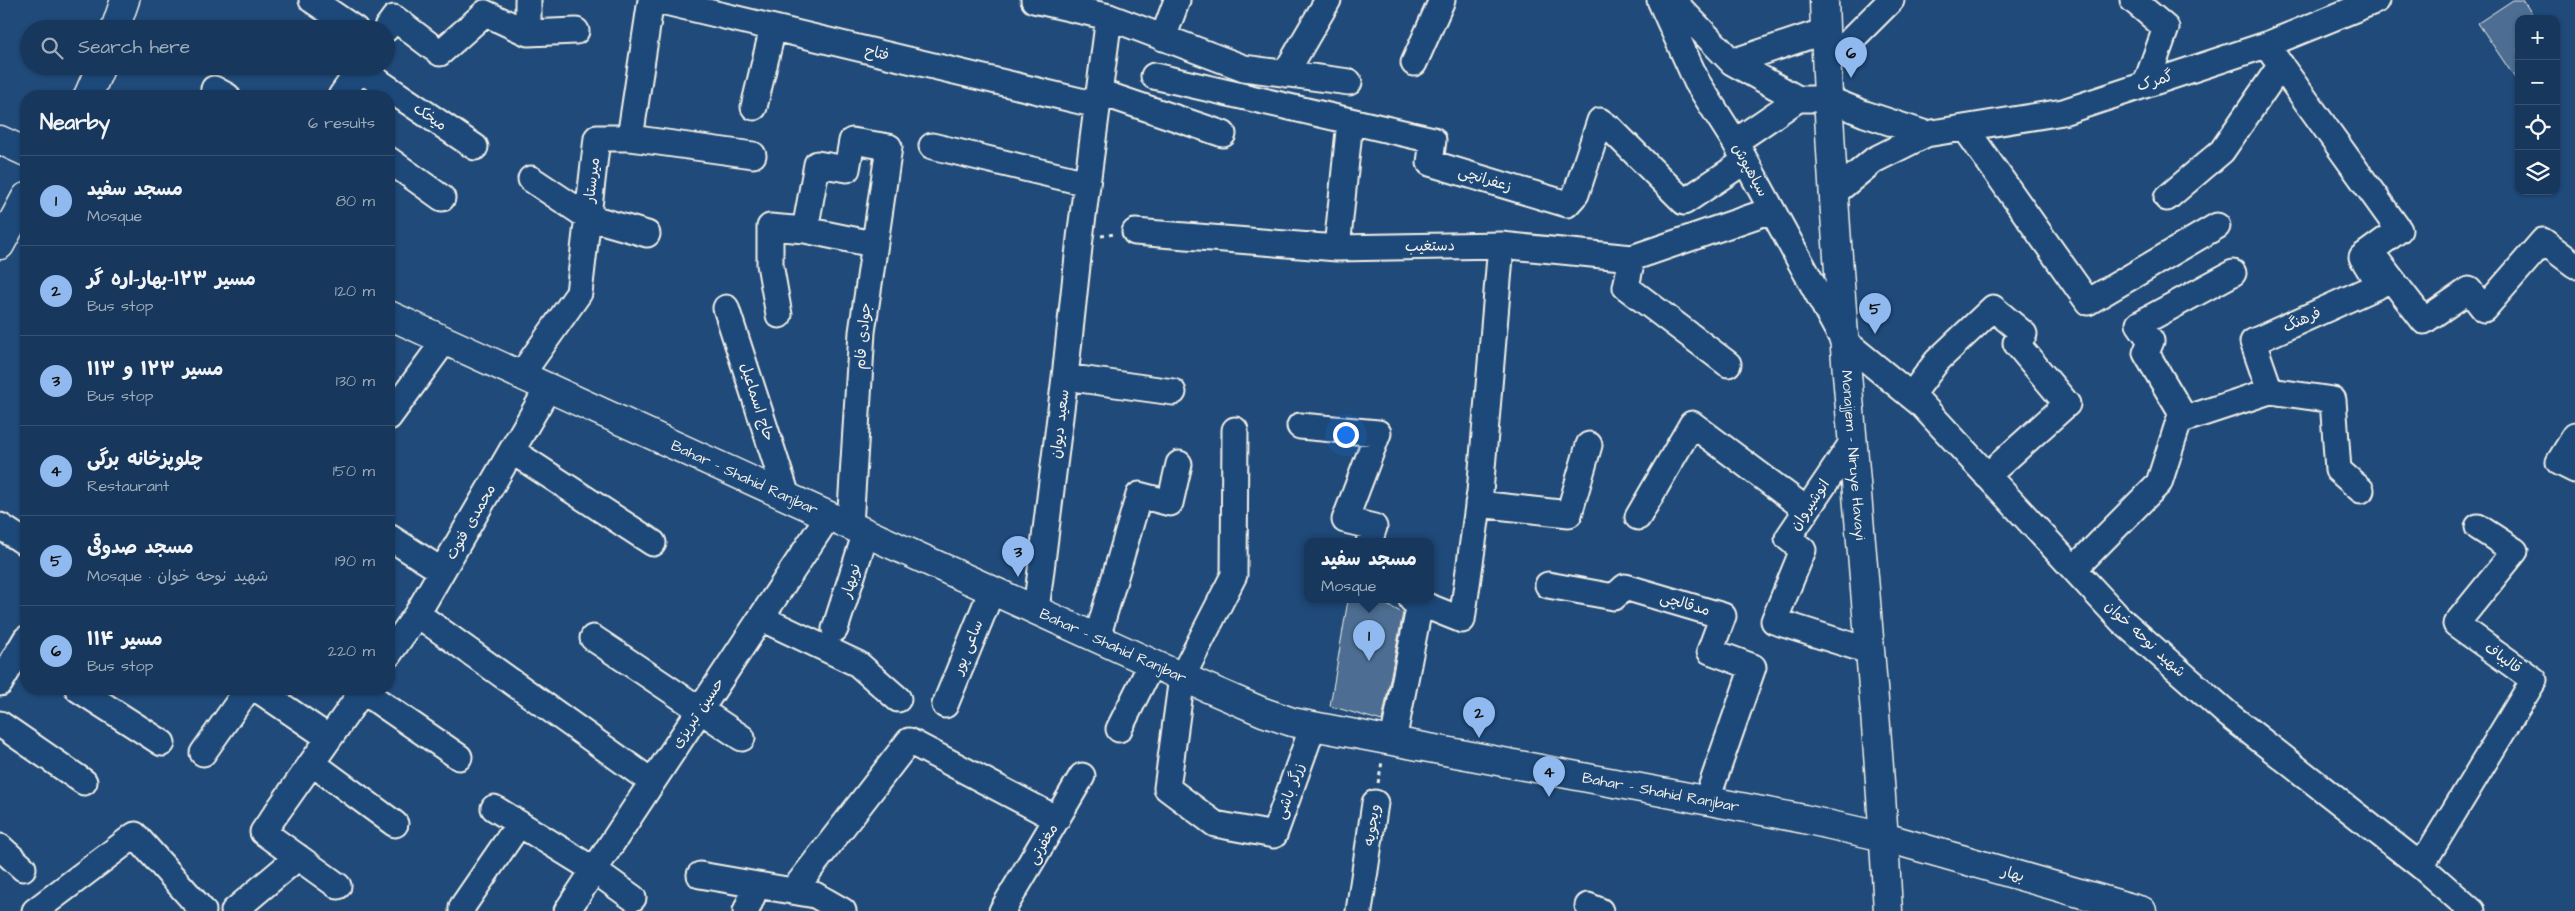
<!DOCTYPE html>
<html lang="en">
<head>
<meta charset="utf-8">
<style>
  body { margin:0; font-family:"Architects Daughter","Playpen Sans Arabic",sans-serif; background:#203f62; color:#f1f3f6 }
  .controls { position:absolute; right:15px; top:15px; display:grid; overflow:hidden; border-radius:10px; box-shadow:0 1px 4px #0004 }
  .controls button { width:45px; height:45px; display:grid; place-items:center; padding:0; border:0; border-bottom:1px solid #365272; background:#17385c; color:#f1f3f6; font:25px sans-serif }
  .you { position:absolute; left:1345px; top:434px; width:18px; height:18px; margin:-12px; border:4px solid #fff; border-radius:50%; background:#1a73e8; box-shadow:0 0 0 8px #1a73e833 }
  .badge { display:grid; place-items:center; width:32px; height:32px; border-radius:50%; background:#90b9f0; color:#111; font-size:16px; font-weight:700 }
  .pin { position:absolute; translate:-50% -41px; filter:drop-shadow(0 1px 2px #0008) }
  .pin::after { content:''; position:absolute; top:26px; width:18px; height:15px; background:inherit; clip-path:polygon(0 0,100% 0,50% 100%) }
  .popup { position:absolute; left:1304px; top:538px; width:130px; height:65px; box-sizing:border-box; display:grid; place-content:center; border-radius:10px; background:#17385c; filter:drop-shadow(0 1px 4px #0005); font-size:16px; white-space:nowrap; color:#9eacbb }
  .popup b { font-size:19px; color:#f1f3f6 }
  .popup::after { content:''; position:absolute; left:50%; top:100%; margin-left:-10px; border:10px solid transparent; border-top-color:#17385c }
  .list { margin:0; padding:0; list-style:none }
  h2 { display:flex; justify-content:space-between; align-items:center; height:65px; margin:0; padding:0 20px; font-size:21px }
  h2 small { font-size:16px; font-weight:400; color:#9eacbb }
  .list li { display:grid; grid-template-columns:32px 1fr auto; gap:15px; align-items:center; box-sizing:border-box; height:90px; padding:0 20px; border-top:1px solid #365272 }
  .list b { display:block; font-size:19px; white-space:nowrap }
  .list p { margin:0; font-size:16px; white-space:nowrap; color:#9eacbb }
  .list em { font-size:16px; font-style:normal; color:#9eacbb }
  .icon { flex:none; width:28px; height:28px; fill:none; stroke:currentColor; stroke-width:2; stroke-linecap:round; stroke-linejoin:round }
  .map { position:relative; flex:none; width:2575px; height:911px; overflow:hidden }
  .search { position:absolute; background:#17385c; box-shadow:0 1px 4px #0004; left:20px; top:20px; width:375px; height:55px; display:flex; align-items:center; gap:12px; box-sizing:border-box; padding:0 18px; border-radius:28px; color:#9eacbb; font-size:19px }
  .panel { position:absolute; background:#17385c; box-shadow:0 1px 4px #0004; left:20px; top:90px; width:375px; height:605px; border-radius:20px }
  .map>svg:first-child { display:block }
  .building { fill:#4d6e92; stroke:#f4f1e8 }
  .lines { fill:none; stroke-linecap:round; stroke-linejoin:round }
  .minor-casing { stroke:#f4f1e8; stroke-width:29 }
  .major-casing { stroke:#f4f1e8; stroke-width:31 }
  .path { stroke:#f4f1e8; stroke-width:3; stroke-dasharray:4 4; stroke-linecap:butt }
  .minor { stroke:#1f4a7a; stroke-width:25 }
  .major { stroke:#1f4a7a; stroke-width:28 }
  .labels { text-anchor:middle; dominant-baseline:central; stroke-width:4; stroke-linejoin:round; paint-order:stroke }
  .street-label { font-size:15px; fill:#f4f1e8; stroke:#1f4a7a }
</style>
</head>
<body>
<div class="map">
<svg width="2575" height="911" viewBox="0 0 2575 911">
  <rect width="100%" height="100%" fill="#1f4a7a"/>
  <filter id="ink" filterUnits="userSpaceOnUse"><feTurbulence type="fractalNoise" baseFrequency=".02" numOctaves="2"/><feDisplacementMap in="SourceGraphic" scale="10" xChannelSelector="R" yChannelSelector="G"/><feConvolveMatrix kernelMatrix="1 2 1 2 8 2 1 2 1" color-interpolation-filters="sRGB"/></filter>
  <g filter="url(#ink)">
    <path class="building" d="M2513 0H2523L2535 19H2519V84L2478 23Z
      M1348 600H1377L1403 613 1382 721 1330 706Z"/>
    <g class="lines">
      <g class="minor-casing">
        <path id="minor" d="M312 0 355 29
          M528 0V33
          M657 0 1097 105
          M1034 0 1109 17 1244 68 1349 82
          M1660 0 1697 82 1735 142 1843 340 1921 404 2121 620 2230 716 2421 866 2472 911
          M1672 0 1732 62 1798 99H1828L1865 114 1926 134
          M2133 0 2166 28 2146 84
          M386 29 394 18 440 53 485 13 528 33 576 31
          M1163 38 1177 0
          M1732 62 1825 31
          M1414 63 1442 0
          M1827 64 1891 0
          M360 69 475 147
          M1285 74 1328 0
          M1154 76 1433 140 1430 163 1567 204 1576 194 1600 121 1611 129 1684 202 1745 161
          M214 89 227 96
          M1099 92 1223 134
          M341 96 362 66
          M754 107 773 28
          M1965 128 2088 302 2217 226
          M630 138 753 155
          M1735 142 1798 99
          M932 146 1087 183
          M389 160 442 198
          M531 179 588 217 647 234
          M1833 194 1874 160 1926 134 2063 112 2266 45 2377 0
          M2167 198 2222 151 2281 65
          M805 230 817 164 847 169 852 141 889 147 862 332 850 525
          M1135 232 1337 248 1501 245 1632 258 1772 210
          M1337 248 1350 121
          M1632 258 1626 287 1728 364
          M2376 259 2424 321 2469 290 2484 309 2543 241 2575 265
          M726 308 787 496
          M779 315 770 264V227L805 230 873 244
          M521 375 579 293 597 138H630L651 0
          M1065 377 1173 392
          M2270 391 2333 400 2338 470 2361 490
          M1911 396 1937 361 1993 308 2024 334 2016 343 2067 404 1987 476
          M389 417 445 340
          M2185 419 2146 353 2151 341 2139 324 2233 273
          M1300 426 1378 433 1345 520 1374 527 1369 542
          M1235 430 1234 575 1182 677 1167 788 1215 824 1274 835 1313 726
          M2575 436 2559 462 2575 470
          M1852 443 1788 538 1803 550 1774 621 1869 651
          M512 451 653 543
          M1478 504 1569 514 1589 445
          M1638 517 1692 424 1807 510
          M0 526 26 543
          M389 537 442 571
          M2074 569 2159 483 2179 421 2270 391 2253 342 2379 285 2362 257 2399 230 2266 45
          M1548 585 1614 597 1625 587 1723 616 1710 651 1753 667 1707 799
          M1412 600 1462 620 1480 492 1501 245
          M1036 610 1065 377 1080 238 1109 17
          M417 614 652 782
          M761 618 858 664 898 699
          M835 629 866 532
          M593 638 742 738
          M1097 638 1139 495 1170 503 1179 464
          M389 654 417 614 548 388
          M0 683 26 639
          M78 689 162 743
          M257 689 329 738
          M363 691 459 757
          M945 705 992 590
          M0 724 84 782
          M1119 729 1152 663
          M1393 741 1420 603
          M203 753 248 689
          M312 763 395 824
          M494 808 594 870 633 898
          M0 847 23 868
          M2421 866 2534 680 2456 624 2515 551 2478 527
          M700 875 815 895 843 911
          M338 886 263 832 364 689
          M793 891 909 741 1057 819
          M1588 906 1600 911
          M35 911 135 835 203 911
          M234 911 298 857
          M462 911V907L519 824
          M567 911 829 515
          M746 911 757 885
          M1002 911 1082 776
          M1359 911 1375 803"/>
      </g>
      <g class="major-casing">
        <g id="major">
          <path id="s1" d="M1824 0C1834 304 1872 607 1888 911"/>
          <path d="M115 29 125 0"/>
          <path d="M88 96 101 66"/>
          <path d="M0 140 26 152"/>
          <path d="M0 245 26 197"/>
          <path id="s2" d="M389 315 1182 677 1263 712 1292 722 1804 819 1884 837 2142 911"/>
        </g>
      </g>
      <path class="path" d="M1101 236 1115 234
        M1378 783 1382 762"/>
      <use href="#minor" class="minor"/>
      <use href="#major" class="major"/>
    </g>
  </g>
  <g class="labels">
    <g class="street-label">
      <text transform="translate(877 53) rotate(13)">فتاح</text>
      <text transform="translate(2155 81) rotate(-18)">گمرک</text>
      <text transform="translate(430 117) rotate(34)">میخک</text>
      <text transform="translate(1750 170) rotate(61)">سیاهپوش</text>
      <text transform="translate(1485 179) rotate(17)">زعفرانچی</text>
      <text transform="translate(592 180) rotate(-83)">میرستار</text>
      <text transform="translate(1430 246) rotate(-1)">دستغیب</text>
      <text transform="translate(2302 320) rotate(-24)">فرهنگ</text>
      <text transform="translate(863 336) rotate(-85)">جوادی فام</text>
      <text transform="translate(757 402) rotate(72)">حاج اسماعیل</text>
      <text transform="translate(1060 424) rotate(-83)">سعید دیوان</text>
      <text stroke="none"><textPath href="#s1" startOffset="456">Monajjem - Niruye Havayi</textPath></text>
      <text stroke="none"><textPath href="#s2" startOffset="391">Bahar - Shahid Ranjbar</textPath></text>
      <text transform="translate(1810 505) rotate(-56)">انوشیروان</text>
      <text transform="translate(471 522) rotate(-60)">محمدی فتوت</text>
      <text transform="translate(851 581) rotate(-73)">نوبهار</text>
      <text transform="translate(1685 604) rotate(16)">مدقالچی</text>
      <text transform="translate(2145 639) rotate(43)">شهید نوحه خوان</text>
      <text stroke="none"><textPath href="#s2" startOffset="796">Bahar - Shahid Ranjbar</textPath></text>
      <text transform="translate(968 647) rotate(-68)">ساعی پور</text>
      <text transform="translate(2503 658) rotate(36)">قالیباف</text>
      <text transform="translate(698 713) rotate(-56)">حسین تبریزی</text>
      <text transform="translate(1290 791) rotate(-70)">زرگر باشی</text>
      <text stroke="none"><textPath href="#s2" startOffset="1366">Bahar - Shahid Ranjbar</textPath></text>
      <text transform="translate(1372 825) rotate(-81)">ویجویه</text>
      <text transform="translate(1043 844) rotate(-59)">مغفرتی</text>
      <text transform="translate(2013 874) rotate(16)">بهار</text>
    </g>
  </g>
</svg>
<div class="controls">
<button>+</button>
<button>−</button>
<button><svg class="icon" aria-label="locate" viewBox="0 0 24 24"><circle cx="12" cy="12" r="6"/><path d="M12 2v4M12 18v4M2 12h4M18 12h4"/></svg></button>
<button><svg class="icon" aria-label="layers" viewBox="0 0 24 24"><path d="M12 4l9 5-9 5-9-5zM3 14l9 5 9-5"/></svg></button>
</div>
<div class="you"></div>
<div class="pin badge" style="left:1369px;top:661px">1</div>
<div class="popup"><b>مسجد سفید</b>Mosque</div>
<div class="pin badge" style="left:1479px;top:738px">2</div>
<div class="pin badge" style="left:1018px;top:577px">3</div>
<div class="pin badge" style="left:1549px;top:797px">4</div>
<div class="pin badge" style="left:1875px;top:334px">5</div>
<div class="pin badge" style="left:1851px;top:78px">6</div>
<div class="search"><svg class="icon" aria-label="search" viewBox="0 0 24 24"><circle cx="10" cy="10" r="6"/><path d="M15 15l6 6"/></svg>Search here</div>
<section class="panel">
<h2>Nearby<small>6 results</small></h2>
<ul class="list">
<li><span class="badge">1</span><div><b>مسجد سفید</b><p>Mosque</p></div><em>80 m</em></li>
<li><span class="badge">2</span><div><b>مسیر ۱۲۳-بهار-اره گر</b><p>Bus stop</p></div><em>120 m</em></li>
<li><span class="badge">3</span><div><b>مسیر ۱۲۳ و ۱۱۳</b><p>Bus stop</p></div><em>130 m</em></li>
<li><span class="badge">4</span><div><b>چلوپزخانه برگی</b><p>Restaurant</p></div><em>150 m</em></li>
<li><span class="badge">5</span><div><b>مسجد صدوقی</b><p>Mosque · شهید نوحه خوان</p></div><em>190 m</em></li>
<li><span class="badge">6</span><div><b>مسیر ۱۱۴</b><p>Bus stop</p></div><em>220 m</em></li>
</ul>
</section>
</div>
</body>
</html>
